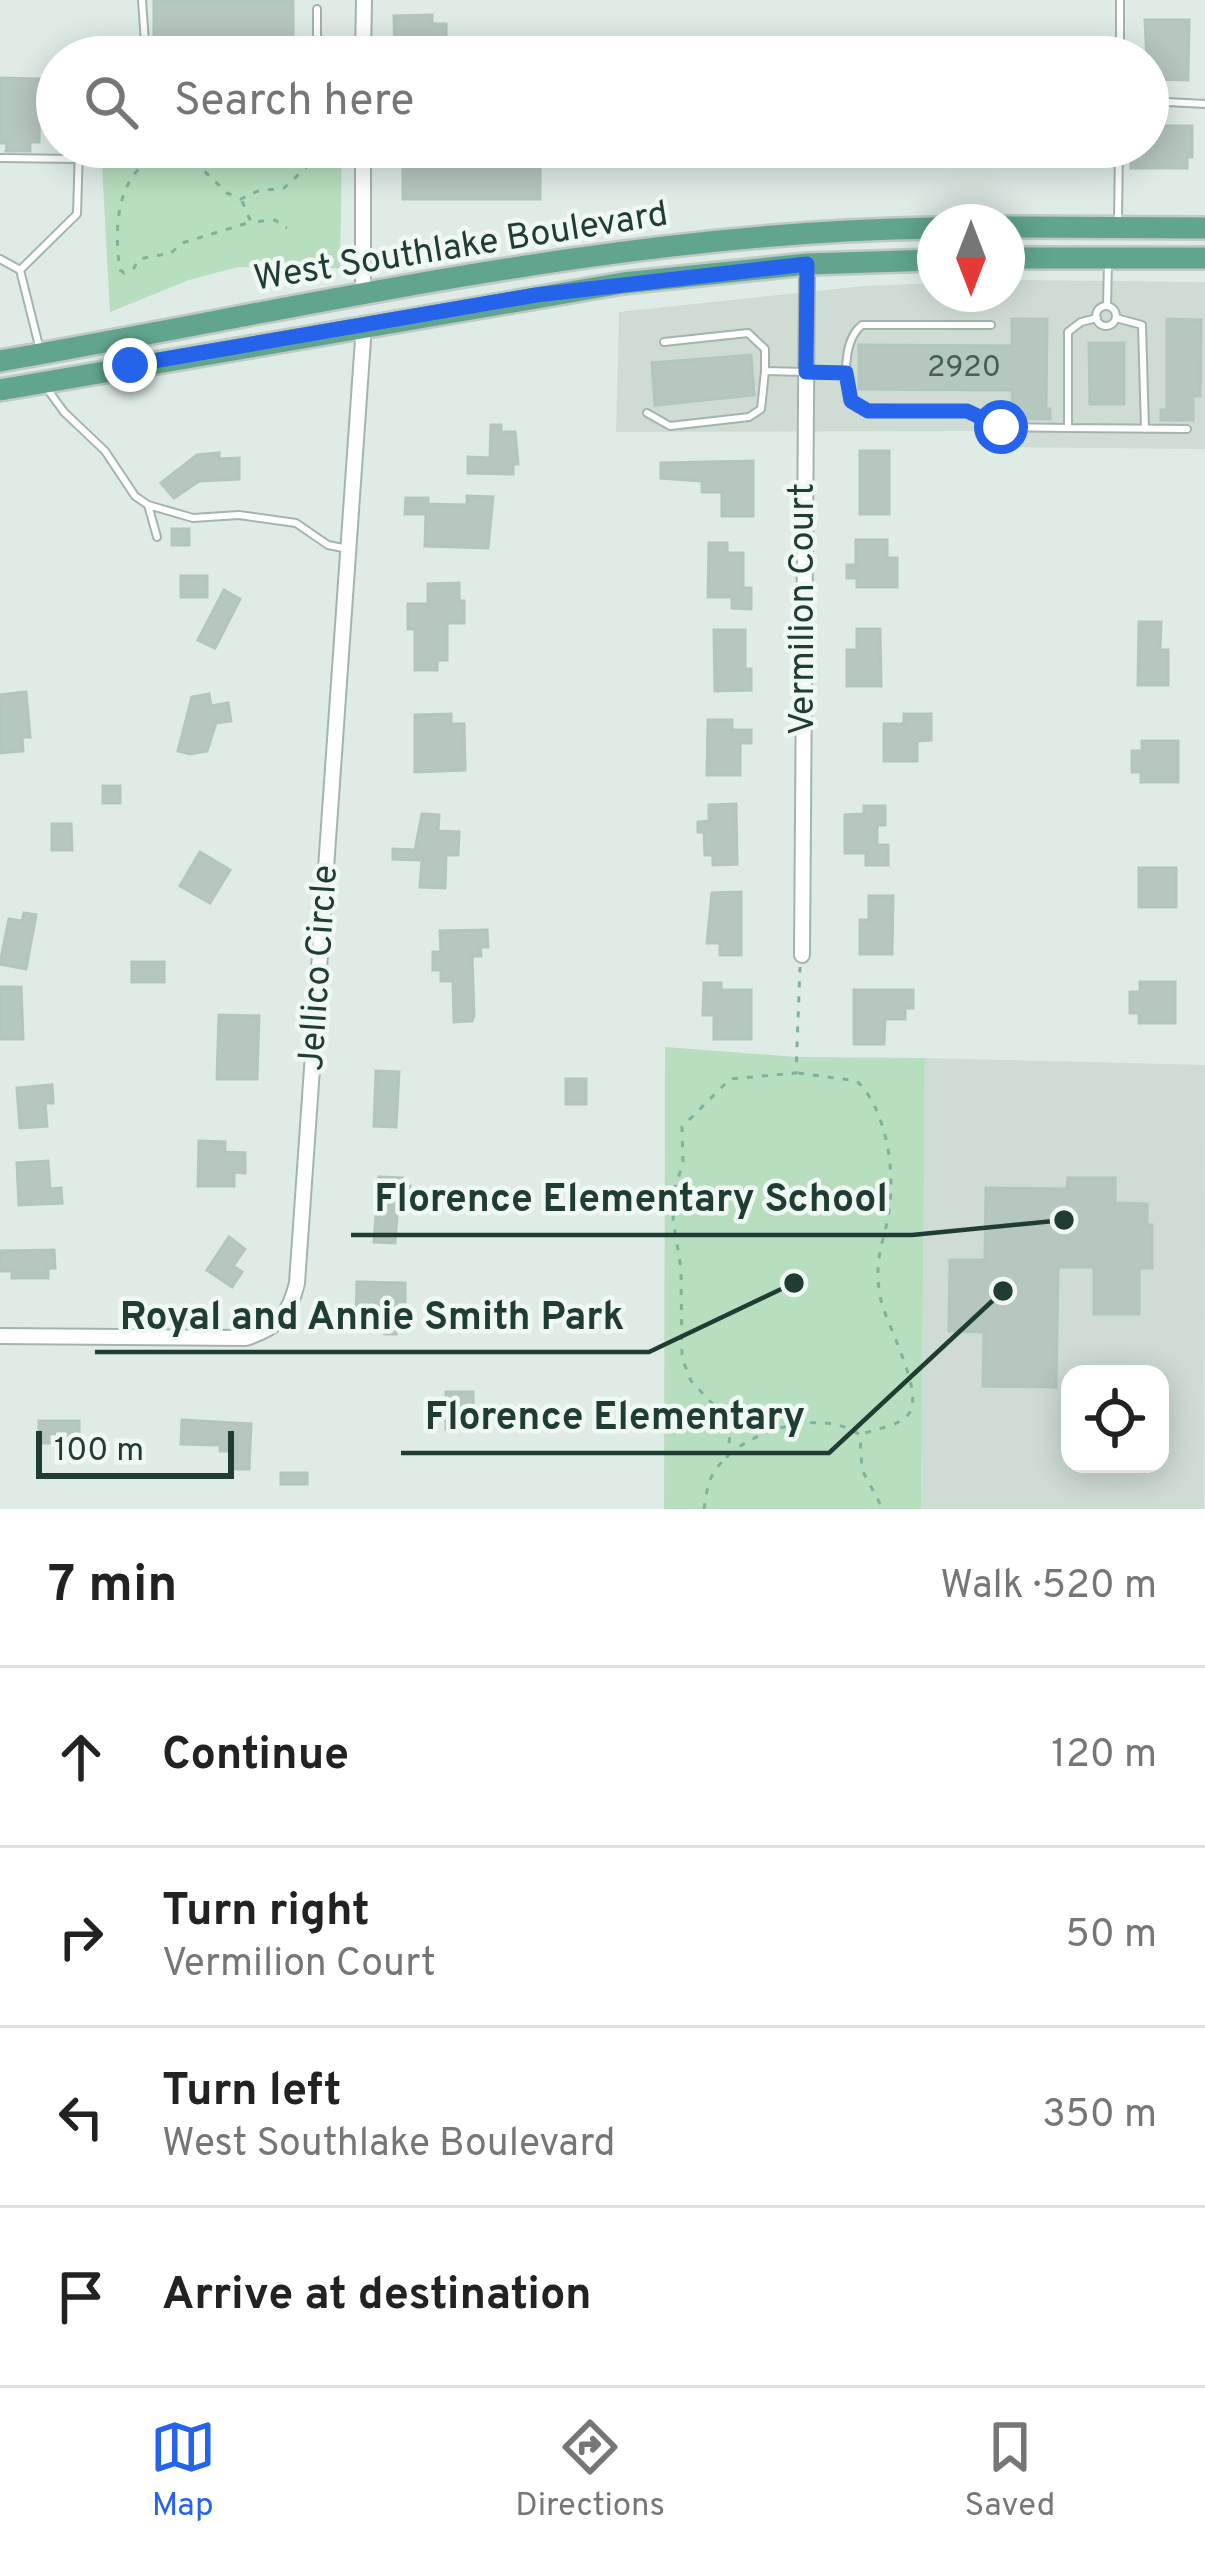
<!DOCTYPE html>
<html lang="en">
<head>
<meta charset="utf-8">
<style>
  body { margin:0; font-family:Overpass,sans-serif; background:#f6f6f6; color:#222 }
  .controls { position:absolute; right:36px; bottom:36px; display:grid; overflow:hidden; border-radius:24px; box-shadow:0 6px 30px #0003 }
  .controls button { width:108px; height:108px; display:grid; place-items:center; padding:0; border:0; border-bottom:3px solid #e0e0e0; background:#fff; color:#222; font:60px sans-serif }
  .compass { position:absolute; left:917px; top:204px; width:108px; height:108px; border-radius:50%; background:#fff; box-shadow:0 6px 30px #0003; rotate:180deg }
  .scale { position:absolute; left:36px; bottom:30px; width:198px; box-sizing:border-box; padding-left:12px; border:6px solid #1f3d33; border-top:0; font-size:33px; line-height:42px; white-space:nowrap; color:#1f3d33; -webkit-text-stroke:9px #f0f8f4; paint-order:stroke }
  .stop { position:absolute; width:36px; height:36px; margin:-27px; border:9px solid #2563eb; border-radius:50%; background:#fff }
  .stop.end { background:#2563eb; border-color:#fff; box-shadow:0 3px 12px #0008 }
  .list { margin:0; padding:0; list-style:none }
  h2 { display:flex; justify-content:space-between; align-items:center; height:156px; margin:0; padding:0 48px; font-size:51px }
  h2 small { font-size:39px; font-weight:400; color:#767676 }
  .list li { display:grid; grid-template-columns:78px 1fr auto; gap:36px; align-items:center; box-sizing:border-box; height:180px; padding:0 48px; border-top:3px solid #e0e0e0 }
  .list b { display:block; font-size:45px; white-space:nowrap }
  .list p { margin:0; font-size:39px; white-space:nowrap; color:#767676 }
  .list em { font-size:39px; font-style:normal; color:#767676 }
  .icon { flex:none; width:66px; height:66px; fill:none; stroke:currentColor; stroke-width:2; stroke-linecap:round; stroke-linejoin:round }
  .map { position:relative; flex:none; width:1205px; height:1509px; overflow:hidden }
  .search { position:absolute; background:#fff; box-shadow:0 6px 30px #0003; left:36px; right:36px; top:36px; height:132px; display:flex; align-items:center; gap:30px; box-sizing:border-box; padding:0 42px; border-radius:66px; color:#767676; font-size:45px }
  .sheet { height:876px; background:#fff }
  nav { display:flex; justify-content:space-around; align-items:center; box-sizing:border-box; height:168px; border-top:3px solid #e0e0e0; background:#fff; font-size:33px; color:#767676 }
  nav a { display:grid; justify-items:center; gap:6px }
  nav .on { color:#2563eb }
  .map>svg:first-child { display:block }
  .built { fill:#cedcd4; fill-rule:evenodd }
  .green { fill:#b7dfbf }
  .building { fill:#b5c7be; stroke:#b1c6bc; stroke-width:3 }
  .lines { fill:none; stroke-linecap:round; stroke-linejoin:round }
  .lane-casing { stroke:#a2b4ad; stroke-width:10 }
  .street-casing { stroke:#a2b4ad; stroke-width:18 }
  .primary-casing { stroke:#c0c9c6; stroke-width:26 }
  .path { stroke:#7eb29e; stroke-width:3; stroke-dasharray:6 9; stroke-linecap:butt }
  .lane { stroke:#fff; stroke-width:6 }
  .street { stroke:#fff; stroke-width:14 }
  .primary { stroke:#61a58f; stroke-width:21 }
  .route { stroke:#2563eb; stroke-width:15 }
  .labels { text-anchor:middle; dominant-baseline:central; stroke-width:9; stroke-linejoin:round; paint-order:stroke }
  .number-label { font-size:30px; fill:#446056 }
  .street-label { font-size:36px; fill:#1f3d33; stroke:#f0f8f4 }
  .leader { fill:none; stroke:#1f3d33; stroke-width:4.5 }
  .callout-dot { fill:#1f3d33; stroke:#f0f8f4; stroke-width:4.5 }
  .callout-label { font-size:39px; text-anchor:middle; font-weight:bold; fill:#1f3d33; stroke:#f0f8f4; stroke-width:9; stroke-linejoin:round; paint-order:stroke }
</style>
</head>
<body>
<div class="map">
<svg width="1205" height="1509" viewBox="0 0 1205 1509">
  <rect width="100%" height="100%" fill="#dfece6"/>
  <path class="built" d="M1007 280 1205 282V449L1001 447 999 431 616 432 619 312 864 286 935 283V294H1007Z
    M925 1058 1205 1065 1204 1509H921ZM1070 1374H1160V1464H1070Z"/>
  <path class="green" d="M101 147H342L340 268 238 267 189 280 110 312Z
    M665 1047 797 1057 925 1058 921 1509H664Z"/>
  <path class="building" d="M154 0H293V57H154Z
    M432 15V24H446V57H395L394 16Z
    M1145 20H1189L1188 80 1148 79Z
    M0 78 40 79 39 142H30V151H6L7 143H0Z
    M1148 126H1192V157H1187V168H1131V147H1148Z
    M403 158H540V199H403Z
    M1012 319H1047L1046 409H1050V419H1014L1012 390 859 389V345L1012 346Z
    M1167 319 1201 320 1200 396H1193V420H1161V410H1167Z
    M1089 343H1124V404H1090Z
    M751 355 754 395 655 405 652 363Z
    M491 425H501V432H515L518 464H513V474L468 473V457L490 458Z
    M860 451H889V514H860Z
    M219 453V459L239 458V479L199 481 174 498 161 483 197 455Z
    M753 461V516H722V492H702V481L661 478V463Z
    M467 496 493 497 488 548 425 546 426 514H405L406 498H428V504L467 505Z
    M172 529H189V545H172Z
    M856 540H887V558H897V587H857V578H847V565H856Z
    M709 543H727V553H743V588H751V609L732 608V597H708Z
    M181 576H207V597H181Z
    M459 583V601H464V623H447V660H437V670H415V629H408V604H428V584Z
    M224 590 240 599 215 648 198 640Z
    M1139 622H1161L1160 650H1168V685H1138Z
    M857 629H880L881 686H847V650H857Z
    M714 630H745V669H751V690L715 691Z
    M26 692 30 737H22L23 751 0 753V695Z
    M209 694 211 706 228 703 231 721 216 723 207 751 190 754 178 751 192 697Z
    M451 714V724H464L465 770 415 772V715Z
    M904 714H931V740L917 741V761H884V724H904Z
    M708 720H732V730H751V743H740V775H707Z
    M1142 741H1178V782H1141V772H1132V751H1142Z
    M103 786H120V803H103Z
    M736 804 737 864 713 865V855H705L704 832H698V822L709 821V805Z
    M864 806H885V825H877V845H888V865H866V853H845V815L864 814Z
    M422 814 439 815 438 831 459 832 458 855H446L445 888 420 887 422 860 393 859V849L415 850Z
    M52 824H71L72 850H52Z
    M200 852 230 870 210 903 180 886Z
    M1139 868H1176V907H1139Z
    M741 892V955H720V943H707L712 893Z
    M869 896H893L892 954H860V920H869Z
    M24 913 36 915 26 969 0 964 9 919 22 921Z
    M487 930 488 947H480L481 956H472L474 1016 472 1021 454 1022 453 981H441V970H433V952H441L440 931Z
    M132 962H164V982H132Z
    M1140 982H1175V1023H1139V1013H1130V992H1140Z
    M704 983H721V990H751V1039H714V1015H703Z
    M0 987H21L23 1039H0Z
    M854 990H913V1008H905V1019H885L884 1044H854Z
    M219 1015 259 1016 257 1079H217Z
    M376 1071 399 1072 396 1127 374 1126Z
    M566 1079H586V1104H566Z
    M52 1085 53 1103H45L47 1126 20 1128 17 1088Z
    M199 1141 225 1142V1152L245 1153V1173L234 1172V1186H198Z
    M48 1161 50 1189 61 1188 62 1203 19 1205 17 1163Z
    M379 1177 403 1178 402 1186H410L409 1204 398 1203 395 1243 374 1242Z
    M1068 1178H1115V1203L1147 1204V1225H1152V1268H1139V1314H1094V1267H1058L1056 1387 983 1386 984 1332 949 1331 950 1260H985L986 1188 1067 1189Z
    M229 1237 245 1249 233 1266 242 1272 232 1287 207 1270Z
    M54 1250 55 1268H48V1278H12V1271H0V1251Z
    M357 1282 405 1283V1302H397L396 1334H385V1326H356Z
    M446 1392H473V1429H446Z
    M182 1420 251 1424 249 1469H232V1451H220V1445L181 1444Z
    M39 1421H79V1443H39Z
    M281 1473H307V1484H281Z"/>
  <g class="lines">
    <g class="lane-casing">
      <path id="lane" d="M142 0 146 57
        M317 57V9
        M1120 57V0
        M1148 101 1205 104
        M0 158 78 159
        M1118 221 1119 147
        M0 259 20 270 40 350
        M20 270 77 214 79 147
        M1107 306 1108 262
        M1096 316a10 10 0 1 1 20 0a10 10 0 1 1-20 0Z
        M1116 318 1142 325 1145 429
        M664 342 748 333 765 349V371L846 373 851 401 858 408 967 411 1001 427 1068 428V332L1081 322 1097 318
        M846 373C846 356 848 336 862 325H991
        M48 390 64 412 105 451 135 496 148 505 193 518 239 515 296 523 328 545 348 549
        M647 413 670 426 749 417 761 409 765 371
        M1068 428 1187 429
        M148 505 157 537"/>
    </g>
    <g class="street-casing">
      <path id="street" d="M363 57 364 0
        M363 147V295
        M802 955 807 264
        M0 1336 246 1338C278 1327 289 1316 297 1283L364 325"/>
    </g>
    <g class="primary-casing">
      <path id="primary" d="M1007 227 1205 228
        M1007 258H1205
        M0 361C309 307 620 232 935 228
        M0 390 623 283 807 264 935 260"/>
    </g>
    <path class="path" d="M204 147 196 163 227 193 241 199 258 191 284 188 326 149 347 154
      M222 147H234
      M243 147 257 152 275 147 311 157
      M196 163C185 159 179 160 168 162 158 164 148 161 140 168 115 191 115 239 120 270L124 273 134 268 139 259 171 253 182 243 251 222
      M242 201 251 222 275 220 287 228
      M798 1073 857 1081C886 1110 894 1165 890 1204 886 1240 873 1254 880 1296 884 1321 923 1387 910 1412 901 1427 875 1428 860 1435
      M727 1458 731 1428 726 1418 691 1381 682 1358 681 1269 673 1219 675 1187 683 1164 682 1127 730 1079 796 1073 800 967
      M704 1509C706 1497 707 1483 714 1472 739 1432 820 1406 860 1435L862 1470 883 1509"/>
    <use href="#lane" class="lane"/>
    <use href="#street" class="street"/>
    <use href="#primary" class="primary"/>
  </g>
  <g class="lines">
    <path class="route" d="M130 365 536 295 807 264 806 372 846 373 851 401 868 411H967L1001 427"/>
  </g>
  <g class="labels">
    <g class="number-label">
      <text x="964" y="368">2920</text>
    </g>
    <g class="street-label">
      <text transform="translate(461 248) rotate(-9)">West Southlake Boulevard</text>
      <text transform="translate(804 609) rotate(-90)">Vermilion Court</text>
      <text transform="translate(320 968) rotate(-86)">Jellico Circle</text>
    </g>
  </g>
  <path class="leader" d="M1064 1220L912 1235H351M794 1283L649 1352H95M1003 1291L829 1453H401"/>
  <g class="callout-dot">
    <circle cx="1064" cy="1220" r="12"/>
    <circle cx="794" cy="1283" r="12"/>
    <circle cx="1003" cy="1291" r="12"/>
  </g>
  <g class="callout-label">
    <text x="631" y="1211">Florence Elementary School</text>
    <text x="372" y="1329">Royal and Annie Smith Park</text>
    <text x="615" y="1429">Florence Elementary</text>
  </g>
</svg>
<div class="controls">
<button><svg class="icon" aria-label="locate" viewBox="0 0 24 24"><circle cx="12" cy="12" r="6"/><path d="M12 2v4M12 18v4M2 12h4M18 12h4"/></svg></button>
</div>
<svg class="compass" viewBox="-18 -18 36 36"><path d="M0-13l5 13h-10z" fill="#e53935"/><path d="M0 13l5-13h-10z" fill="#767676"/></svg>
<div class="scale">100 m</div>
<div class="stop" style="left:1001px;top:427px"></div>
<div class="stop end" style="left:130px;top:365px"></div>
<div class="search"><svg class="icon" aria-label="search" viewBox="0 0 24 24"><circle cx="10" cy="10" r="6"/><path d="M15 15l6 6"/></svg>Search here</div>
</div>
<section class="sheet">
<h2>7 min<small>Walk · 520 m</small></h2>
<ul class="list">
<li><svg class="icon" aria-label="ahead" viewBox="0 0 24 24"><path d="M12 20V5M6 11l6-6 6 6"/></svg><div><b>Continue</b></div><em>120 m</em></li>
<li><svg class="icon" aria-label="right" viewBox="0 0 24 24"><path d="M7 20v-9h11M14 6l5 5-5 5"/></svg><div><b>Turn right</b><p>Vermilion Court</p></div><em>50 m</em></li>
<li><svg class="icon" aria-label="left" viewBox="0 0 24 24"><path d="M17 20v-9H6M10 6l-5 5 5 5"/></svg><div><b>Turn left</b><p>West Southlake Boulevard</p></div><em>350 m</em></li>
<li><svg class="icon" aria-label="arrive" viewBox="0 0 24 24"><path d="M6 21V4h12l-3 4 3 4H6"/></svg><div><b>Arrive at destination</b></div></li>
</ul>
</section>
<nav>
<a class="on"><svg class="icon" aria-label="map" viewBox="0 0 24 24"><path d="M3 6l6-2 6 2 6-2v14l-6 2-6-2-6 2zM9 4v14M15 6v14"/></svg>Map</a>
<a><svg class="icon" aria-label="directions" viewBox="0 0 24 24"><path d="M12 3l9 9-9 9-9-9zM9 14v-3h6M13 9l2 2-2 2"/></svg>Directions</a>
<a><svg class="icon" aria-label="saved" viewBox="0 0 24 24"><path d="M7 4h10v16l-5-4-5 4z"/></svg>Saved</a>
</nav>
</body>
</html>
